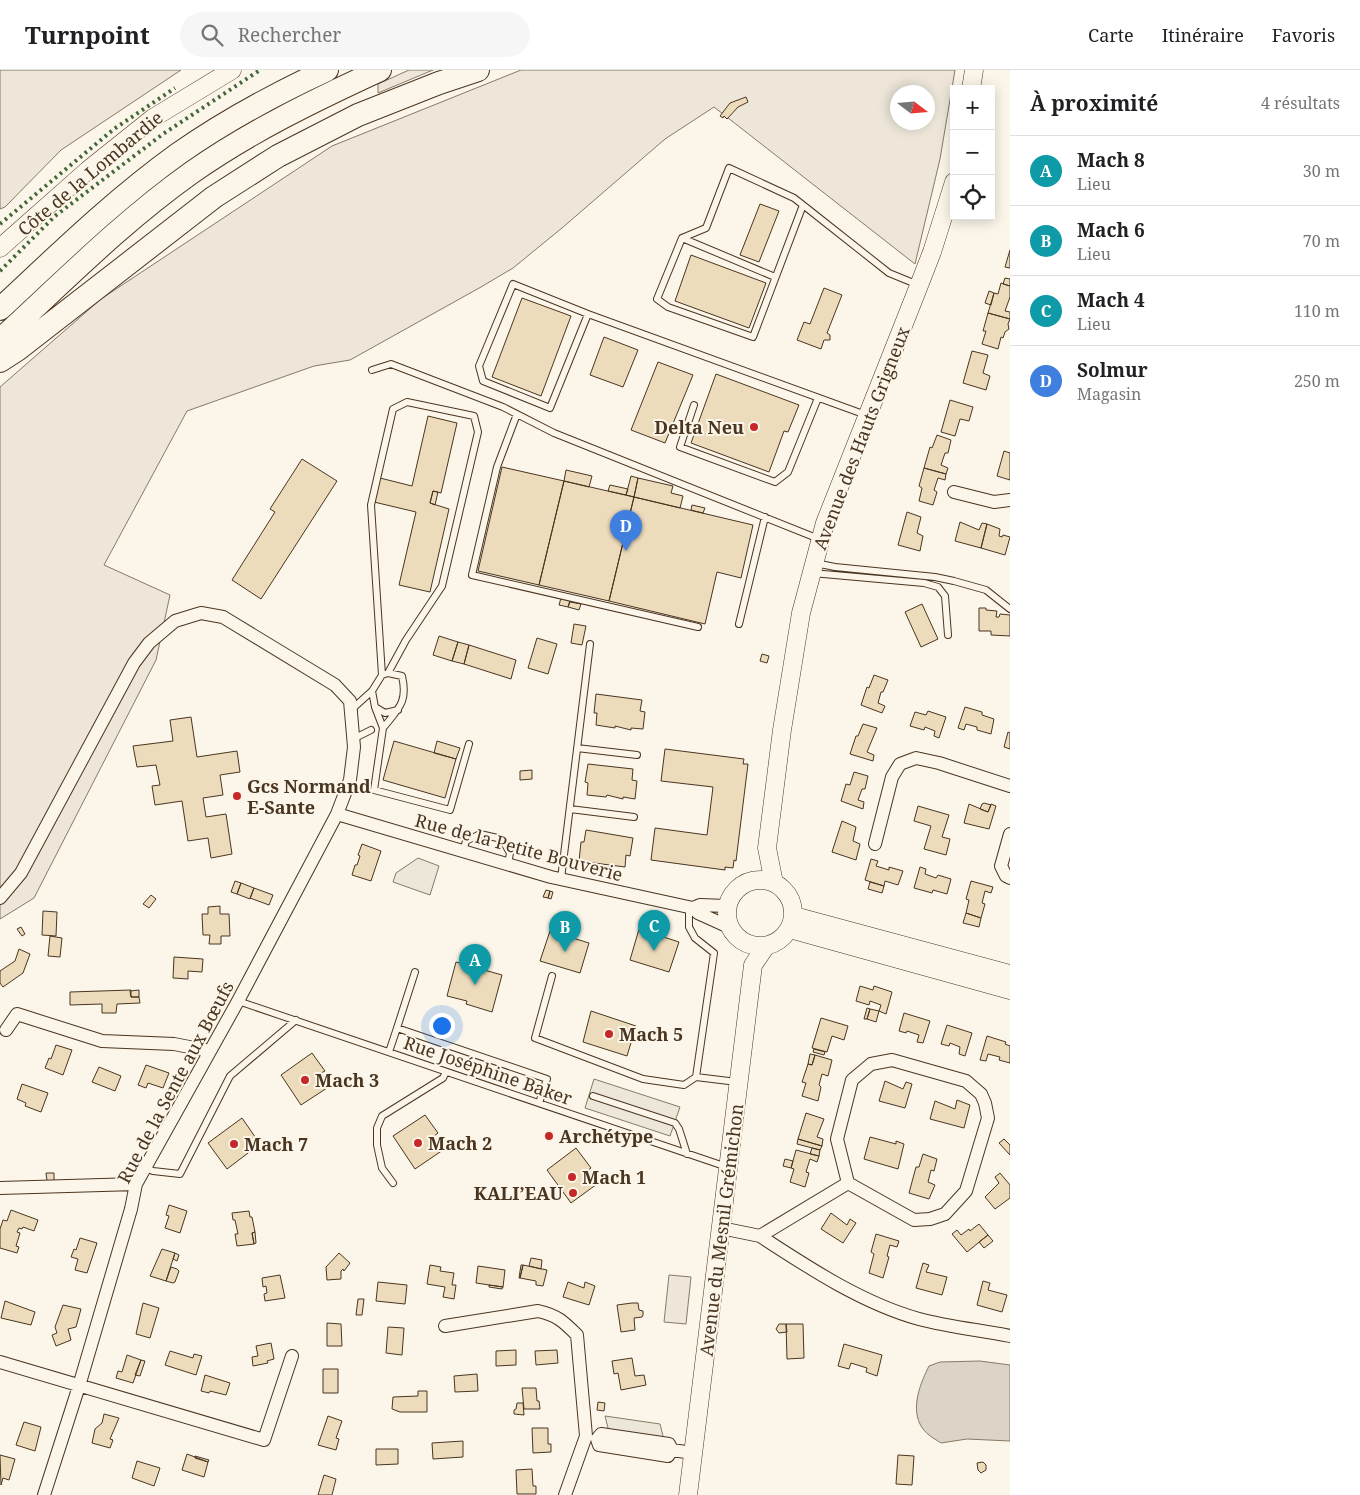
<!DOCTYPE html>
<html lang="fr">
<head>
<meta charset="utf-8">
<style>
  body { margin:0; font-family:"Noto Serif",serif; background:#f6f6f6; color:#202124 }
  .controls { position:absolute; right:15px; top:15px; display:grid; overflow:hidden; border-radius:0px; box-shadow:0 2px 12px #0003 }
  .controls button { width:45px; height:45px; display:grid; place-items:center; padding:0; border:0; border-bottom:1px solid #e0e0e0; background:#fff; color:#202124; font:25px sans-serif }
  .compass { position:absolute; left:890px; top:15px; width:45px; height:45px; border-radius:50%; background:#fff; box-shadow:0 2px 12px #0003; rotate:106deg }
  .you { position:absolute; left:441px; top:955px; width:18px; height:18px; margin:-12px; border:4px solid #fff; border-radius:50%; background:#1a73e8; box-shadow:0 0 0 8px #1a73e833 }
  .badge { display:grid; place-items:center; width:32px; height:32px; border-radius:50%; background:#c62828; color:#fff; font-size:16px; font-weight:700 }
  .pin { position:absolute; translate:-50% -41px; filter:drop-shadow(0 1px 2px #0008) }
  .pin::after { content:''; position:absolute; top:26px; width:18px; height:15px; background:inherit; clip-path:polygon(0 0,100% 0,50% 100%) }
  .list { margin:0; padding:0; list-style:none }
  h2 { display:flex; justify-content:space-between; align-items:center; height:65px; margin:0; padding:0 20px; font-size:21px }
  h2 small { font-size:16px; font-weight:400; color:#757577 }
  .list li { display:grid; grid-template-columns:32px 1fr auto; gap:15px; align-items:center; box-sizing:border-box; height:70px; padding:0 20px; border-top:1px solid #e0e0e0 }
  .list b { display:block; font-size:19px; white-space:nowrap }
  .list p { margin:0; font-size:16px; white-space:nowrap; color:#757577 }
  .list em { font-size:16px; font-style:normal; color:#757577 }
  .icon { flex:none; width:28px; height:28px; fill:none; stroke:currentColor; stroke-width:2; stroke-linecap:round; stroke-linejoin:round }
  .map { position:relative; flex:none; width:1010px; height:1425px; overflow:hidden }
  header { display:flex; align-items:center; gap:30px; box-sizing:border-box; height:70px; padding:0 25px; background:#fff; border-bottom:1px solid #e0e0e0 }
  header strong { font-size:24px }
  nav { display:flex; gap:28px; margin-inline-start:auto; font-size:18px }
  .search { width:350px; height:45px; background:#f6f6f6; display:flex; align-items:center; gap:12px; box-sizing:border-box; padding:0 18px; border-radius:28px; color:#757577; font-size:19px }
  main { display:flex }
  aside { flex:1; background:#fff }
  .map>svg:first-child { display:block }
  .green { fill:#ede6d9; stroke:#887966; fill-rule:evenodd }
  .parking { fill:#ede7d9; stroke:#887966 }
  .water { fill:#dcd4c6; stroke:#887966 }
  .building { fill:#ecdcbc; stroke:#4a3520 }
  .lines { fill:none; stroke-linecap:round; stroke-linejoin:round }
  .lane-casing { stroke:#4a3520; stroke-width:8 }
  .street-casing { stroke:#4a3520; stroke-width:14 }
  .secondary-casing { stroke:#4a3520; stroke-width:19 }
  .highway-casing { stroke:#4a3520; stroke-width:24 }
  .lane { stroke:#fbf6e9; stroke-width:6 }
  .street { stroke:#fbf6e9; stroke-width:12 }
  .secondary { stroke:#fbf6e9; stroke-width:18 }
  .highway { stroke:#fbf6e9; stroke-width:22 }
  .hedge { stroke:#436837; stroke-width:4; stroke-dasharray:2.5 4; stroke-linecap:butt }
  .poi-dot { fill:#c62828; stroke:#fbf6e9; stroke-width:2 }
  .labels { text-anchor:middle; dominant-baseline:central; stroke-width:4; stroke-linejoin:round; paint-order:stroke }
  .street-label { font-size:18px; fill:#4a3520; stroke:#fbf6e9 }
  .poi-label { font-size:18px; font-weight:bold; fill:#4a3520; stroke:#fbf6e9; text-anchor:start }
</style>
</head>
<body>
<header>
<strong>Turnpoint</strong>
<div class="search"><svg class="icon" aria-label="search" viewBox="0 0 24 24"><circle cx="10" cy="10" r="6"/><path d="M15 15l6 6"/></svg>Rechercher</div>
<nav><a>Carte</a><a>Itinéraire</a><a>Favoris</a></nav>
</header>
<main>
<div class="map">
<svg width="1010" height="1425" viewBox="0 0 1010 1425">
  <rect width="100%" height="100%" fill="#fbf6e9"/>
  <path class="green" d="M0 0H181L61 80 5 137 0 139Z
    M409 0H433L378 23V14Z
    M521 0H955L940 89 915 194 714 37 665 69 562 158 513 198 481 217 350 290 314 296 187 341 104 495 170 525 156 590 34 828 0 849V317L101 229 332 76ZM898 22H928V52H898Z
    M669 1205 691 1207 686 1254 664 1252Z"/>
  <path class="parking" d="M418 788 439 796 430 825 393 812 396 803Z
    M594 1009 680 1037 670 1066 585 1038Z
    M605 1346 660 1354 664 1370 609 1362Z"/>
  <path class="water" d="M980 1291 1010 1295V1371L967 1369 941 1373C933 1368 924 1363 920 1354 911 1336 921 1312 929 1296L940 1292Z"/>
  <path class="building" d="M746 27 748 32 738 37 727 49 724 46 723 48 720 46 730 33Z
    M760 134 779 141 759 192 740 185Z
    M1010 180V198L1005 197Z
    M691 185 766 213 749 258 675 231Z
    M1005 208 1010 209V216L1003 214Z
    M1001 213 1010 216V227L1005 241 1010 242V249L988 243 994 223 998 224Z
    M824 218 842 225 827 263 830 265V270H824L821 279 797 270 804 252 810 254Z
    M989 221 994 223 991 235 985 233Z
    M522 228 571 246 541 326 492 307Z
    M988 243 1010 249 1008 254 1009 259 1005 262 1003 268 1001 267 998 279 982 274 986 261H983Z
    M604 267 638 280 623 317 590 305Z
    M972 281 988 285 983 303 990 306 986 320 963 313Z
    M658 292 693 305 665 373 631 360Z
    M716 304 799 335 788 362 784 361 769 402 691 373Z
    M950 330 973 337 969 351 960 349 955 366 941 362Z
    M428 346 457 353 441 423 433 421 430 433 449 439 430 522 399 515 416 442 374 432 380 408 412 416Z
    M937 365 951 370 948 383H945L941 395 948 398 946 404 924 398 930 377 932 378Z
    M1004 381 1010 383V410L997 406Z
    M302 389 337 411 261 529 232 510 275 442 270 439Z
    M502 397 564 411 539 515 478 501Z
    M924 398 946 404 945 410 938 408 934 420 937 422 933 435 919 431 922 418 919 416Z
    M566 400 592 406 589 417 564 411Z
    M631 406 638 408 634 427 626 425Z
    M638 408 673 416 671 423 683 426 680 438 634 427Z
    M564 411 634 427 609 531 539 515Z
    M610 415 628 419 626 425 608 421Z
    M433 421 438 422 435 435 430 433Z
    M634 427 753 455 741 508 717 502 705 554 609 531Z
    M692 435 705 438 703 443 691 440Z
    M907 442 921 447 917 463 923 466 920 481 898 475Z
    M960 452 979 460 982 453 987 454 981 478 955 471Z
    M987 454 1000 459 999 466 1002 467 1003 465 1010 467 1005 485 981 478Z
    M561 528 570 530 568 537 559 535Z
    M570 532 581 534 579 540 568 537Z
    M922 534 938 569 921 577 905 542Z
    M979 538H986V540L997 541 996 547H999L1000 544 1010 545V566L991 565V561H979Z
    M574 554 586 556 582 575 571 573Z
    M439 566 458 572 452 591 433 585Z
    M537 568 557 574 548 604 528 598Z
    M458 572 469 575 464 594 452 591Z
    M469 575 516 590 511 609 464 594Z
    M762 584 769 586 767 593 760 591Z
    M874 605 888 610 883 622H881L878 633 885 636 882 643 861 635 867 617 869 618Z
    M596 624 642 630 640 641 645 642 643 659 631 658V660L615 656V658L596 655 597 643H594Z
    M965 637 982 642V645L994 649 991 664 977 660V657L966 654 964 660 958 658Z
    M928 641 946 647 939 668 934 666 935 661 925 657 924 660 910 656 915 642 926 645Z
    M191 647 197 687 237 681 240 702 220 705 223 725 203 728 206 747 226 744 232 784 211 788 208 768 188 771 182 731 155 735 152 716 160 715 156 695 137 697 133 676 173 671 170 650Z
    M863 654 877 658 867 682 874 685 873 691 850 684 856 666H858Z
    M1008 662 1010 663V679L1004 677Z
    M394 671 456 689 445 728 383 710Z
    M437 671 460 678 456 689 434 683Z
    M665 679 744 689 743 694H748L736 791 734 790 733 798 725 797V800L651 790 655 758 707 765 713 717 661 711Z
    M588 694 633 699 632 710 637 711 635 729 623 727V729L607 725 606 727 587 725 588 713 585 712Z
    M532 700V709L520 710V701Z
    M854 702 868 706 865 719H862L858 730 864 732 863 739 841 731 846 714 850 715Z
    M984 733 991 735 988 742 980 739 982 734Z
    M969 734 988 742 991 734 996 736 989 759 964 753Z
    M918 736 949 745 942 767 950 769 946 785 924 779 931 756 914 751Z
    M842 751 856 757 853 771 860 774 856 790 832 782Z
    M586 760 633 768 630 786 626 785 625 797 579 791 581 772H584Z
    M362 774 381 781 371 811 352 805 355 795H357L360 786 358 785Z
    M871 789 878 791 876 796 889 800V797L903 801 898 815 885 811 884 816 865 810Z
    M920 797 926 799 925 804 936 808 938 805 951 809 947 824 933 820 932 823 914 818Z
    M235 811 241 813 237 824 231 822Z
    M971 811 993 817 991 823 985 821 982 833 985 834 981 848 966 843 969 830 966 829Z
    M870 812 884 816 882 823 868 819Z
    M241 813 254 818 250 829 237 824Z
    M254 818 273 825 269 835 250 828Z
    M546 820 550 821 548 828 543 827Z
    M550 821 553 822 551 829 548 828Z
    M151 825 156 829 149 838 143 834Z
    M220 836V844H229L230 866H221V874H209L210 865H203L202 844H208V837Z
    M43 841 57 842 56 866 42 865Z
    M966 843 981 848 979 857 963 853Z
    M21 857 25 864 22 866 17 859Z
    M639 859 679 872 669 902 630 890Z
    M550 861 589 873 580 903 540 891Z
    M50 866 62 868 60 887 48 886Z
    M19 879 30 884 23 903 3 917 0 913V901L15 891Z
    M174 887 203 889 202 902 188 901V909L173 908Z
    M456 892 502 905 492 942 466 934 467 931 447 926Z
    M860 916 873 920 874 916 892 922 886 944 879 941 881 935 870 931 869 935 856 931Z
    M131 920V927H139L140 933 117 934 116 943H102V934L70 935V922Z
    M139 920V927H131L130 921Z
    M867 938 870 939 867 949H864Z
    M870 939 879 941 876 952 867 949Z
    M591 941 636 956 627 986 583 972Z
    M904 943 930 951 923 973 917 972 919 965 907 961 906 963 899 961Z
    M821 948 848 956 844 970 832 966 827 982 812 978Z
    M947 955 972 963 965 986 959 984 960 977 950 973 949 976 941 974Z
    M987 966 1006 972 1005 974 1010 976V993L999 990 1000 987 988 984 986 991 980 990Z
    M56 975 72 980 63 1005 45 998 49 988 51 989Z
    M814 979 825 982 824 985 813 982Z
    M312 983 325 1001 321 1003 330 1016 301 1035 281 1005Z
    M810 984 815 985 812 995 808 994Z
    M815 985 832 990 828 1006 822 1004 819 1015 821 1017 818 1031 802 1026 806 1013 802 1012 808 994 812 995Z
    M146 995 169 1003 163 1018 148 1013 146 1018 138 1015Z
    M99 997 121 1006 115 1021 92 1012Z
    M885 1011 903 1019 906 1012 912 1014 905 1038 879 1031Z
    M22 1014 48 1023 41 1042 25 1036 26 1033 17 1029Z
    M957 1030 970 1035 964 1058 930 1049 935 1031 955 1039Z
    M806 1043 824 1049 817 1067 823 1069 822 1076 798 1069Z
    M425 1045 438 1063 434 1066 443 1080 415 1099 393 1066Z
    M242 1048 260 1074 227 1099 208 1073Z
    M870 1067 896 1074V1071L904 1074 898 1099 864 1089Z
    M798 1069 822 1076 820 1080 797 1074Z
    M1004 1069 1010 1075V1085L999 1073Z
    M576 1078 591 1098 587 1101 597 1114 571 1133 547 1100Z
    M812 1078 820 1080 819 1086 810 1084Z
    M796 1080 819 1086 817 1092 810 1089 806 1102 809 1103 805 1117 790 1112 794 1099 791 1098Z
    M923 1084 937 1089 934 1101 931 1100 928 1112 935 1115 929 1129 909 1123 916 1097H919Z
    M785 1089 793 1091 791 1098 783 1096Z
    M46 1103H54V1111H47Z
    M1000 1103 1010 1115V1128L995 1139 985 1127 999 1113 995 1107Z
    M169 1135 187 1141 180 1163 165 1158 169 1146 166 1145Z
    M11 1140 38 1150 34 1161 23 1157 22 1159 19 1158 17 1162 20 1163 16 1176 19 1177 17 1183 0 1178V1159L3 1150 7 1151Z
    M249 1141 250 1147H252L255 1162 252 1163 254 1174 237 1176 235 1164H238L235 1150H233L232 1143Z
    M831 1143 847 1155 850 1149 856 1153 843 1173 821 1159Z
    M979 1154 988 1165 967 1182 952 1164 957 1160 961 1165 969 1159 970 1161Z
    M255 1162 256 1173 254 1174 252 1163Z
    M876 1164 899 1171 897 1177 890 1175 887 1186 889 1187 883 1208 869 1203 874 1184 871 1182Z
    M988 1165 993 1171 984 1178 979 1172Z
    M80 1168 97 1173 87 1203 75 1200 78 1189 71 1187 74 1179 76 1180Z
    M162 1179 175 1183 166 1211 150 1206Z
    M175 1183 179 1185 177 1191 173 1189Z
    M339 1183 350 1193 344 1201 343 1199 341 1201V1209L327 1210 326 1197Z
    M531 1188 542 1190 541 1199 529 1196Z
    M923 1193 929 1195 926 1202 947 1207 942 1225 916 1218Z
    M430 1195 441 1197 440 1201 454 1203 452 1215H456L454 1229 443 1227 445 1217 427 1214Z
    M521 1195H523L520 1208H519Z
    M523 1195 547 1200 543 1216 536 1215V1211L520 1208Z
    M478 1196 505 1200 503 1217 476 1213Z
    M171 1197 177 1199 179 1201 175 1212 173 1213 166 1211Z
    M280 1205 285 1228 265 1231 264 1224 267 1223 266 1216 263 1217 262 1208Z
    M983 1211 990 1213 988 1220 1007 1225 1002 1242 977 1235Z
    M378 1212 407 1215 405 1234 376 1231Z
    M568 1212 584 1218 585 1212 595 1216 589 1235 563 1227Z
    M489 1215 503 1217 502 1219 489 1217Z
    M358 1229H364L362 1245H356Z
    M5 1231 35 1242 31 1255 1 1248Z
    M143 1233 159 1238 150 1268 136 1264Z
    M632 1233H638L639 1240 643 1241V1245L642 1247 634 1248 635 1260 621 1262 617 1235Z
    M63 1235 81 1239 76 1257 68 1259 71 1270 56 1276 52 1265 57 1263 55 1257Z
    M327 1253 341 1254 342 1276H327Z
    M779 1254H786L787 1262 779 1263 776 1259Z
    M786 1254H803L804 1288 787 1289Z
    M388 1257 404 1258 402 1285 386 1283Z
    M271 1273 274 1289 267 1291 268 1293 253 1296 252 1287 258 1286 256 1276Z
    M844 1274 882 1285 877 1306 866 1302 867 1298 851 1293 849 1299 838 1296Z
    M516 1280V1295L496 1296V1281Z
    M557 1280 558 1293 536 1295 535 1281Z
    M170 1281 193 1288 194 1284 202 1286 196 1305 165 1295Z
    M127 1285 141 1290 133 1313 116 1308 118 1301 122 1302Z
    M632 1288 635 1306 644 1305 646 1315 621 1320 618 1303 614 1304 612 1291Z
    M141 1290 145 1291 140 1306 135 1305Z
    M323 1299H338V1323H323Z
    M477 1304 478 1321 455 1322 454 1306Z
    M205 1305 230 1313 226 1325 210 1321 209 1323 201 1321Z
    M522 1318H536L537 1331H539L540 1339H524Z
    M418 1321H427V1342H400L392 1339 393 1327 418 1326Z
    M598 1332 605 1333 604 1341 597 1340Z
    M517 1333H523L524 1345 514 1344V1340L516 1339Z
    M104 1344 119 1348 110 1369 113 1370 110 1378 92 1373 95 1359 102 1353Z
    M328 1346 342 1351 336 1368 339 1369 336 1380 318 1375Z
    M24 1352 41 1357 35 1381 16 1375Z
    M532 1358H548V1374H551V1382L533 1383Z
    M463 1371V1387L433 1389 432 1373Z
    M376 1379H398V1394L376 1395Z
    M187 1384 208 1392 204 1407 182 1400Z
    M0 1385 15 1389 9 1410 3 1408 1 1415Z
    M898 1385 914 1386 912 1415 896 1414Z
    M195 1386 209 1390 208 1392 195 1388Z
    M137 1391 160 1398 154 1416 132 1408Z
    M983 1392 986 1395V1400L981 1403 978 1400 977 1393Z
    M532 1399 533 1416H536V1424H517L516 1400Z
    M324 1405 336 1409 332 1425H318Z"/>
  <g class="lines">
    <g class="lane-casing">
      <path id="lane" d="M803 135 753 267 668 237 657 229 682 168 706 158 729 98 794 128 803 135 889 203 911 212 917 218
        M682 168 775 207
        M588 244 550 338 483 311 479 296 513 214 588 244 866 345
        M372 300 391 294 503 337 554 363 819 469
        M694 335 680 377 775 412 788 402 818 328
        M517 344 497 397 472 505 698 557
        M815 493 835 497 935 507 954 511 986 520 1010 539
        M812 503 924 513 938 517 945 526 948 565
        M739 554 765 447
        M382 605 371 435 393 339 407 332 474 346 478 362 442 516 406 570 388 603
        M372 621 375 637 385 643 398 640
        M375 637 383 658 374 720 450 740 469 674
        M351 640 372 621 382 605 388 603 402 606C408 632 399 638 383 658
        M353 669 371 660
        M577 678 637 685
        M570 739 634 747
        M463 781 466 771 480 764 502 769 510 783 508 794
        M561 809 590 574
        M689 837V857L695 868 714 883 696 1007 737 1012
        M552 906 535 968 643 1009 684 1015 696 1007
        M238 931 727 1097
        M397 958 415 902
        M389 982 397 958 547 1009 539 1033
        M593 1026 675 1053 679 1059 687 1084
        M146 1098 153 1101 180 1104 230 1006 296 950
        M393 1113 382 1098 377 1075V1058L382 1046 443 1008 446 1002"/>
    </g>
    <g class="street-casing">
      <path id="street" d="M954 422 994 432 1010 430
        M337 744 551 807 693 838 698 843 729 857
        M1010 764 1001 796 1006 806 1010 808
        M875 774 892 707 900 694 916 688 939 693 1010 716
        M0 828 21 803 134 593 149 573 175 551 201 543 223 547 335 615 350 631 354 677 350 710 337 744 238 931 136 1114 131 1139 79 1316 44 1425
        M693 838 700 835 727 836
        M6 960 17 944 102 971 174 974 210 981
        M0 1118 136 1114
        M721 1158 760 1166 848 1113 914 1150 930 1149 945 1144 966 1121 988 1048 985 1033 981 1024 966 1011 892 990 871 994 852 1010 837 1069 848 1113
        M760 1166C809 1198 862 1233 919 1249 949 1257 980 1260 1010 1266
        M445 1256 538 1241C557 1245 564 1252 577 1265L586 1366 565 1425
        M0 1292 264 1370 292 1286
        M597 1369 601 1364 669 1374 672 1380 693 1383
        M597 1369 599 1375 668 1386 672 1380"/>
    </g>
    <g class="secondary-casing">
      <path id="secondary" d="M971 19 974 0
        M0 178 88 100 153 48 232 0
        M727 843a33 33 0 1 1 66 0a33 33 0 1 1-66 0Z
        M774 813 767 778 782 660 801 543 825 453 918 218 932 182 954 112
        M794 846 1010 904
        M790 859 1010 920
        M688 1425 753 895 766 876"/>
    </g>
    <g class="highway-casing">
      <path id="highway" d="M0 239C57 186 114 130 178 84 225 51 275 24 327 0
        M0 270C62 213 122 152 191 103 249 62 315 30 380 0
        M0 291 17 280 214 127 278 86 358 45 439 13 478 0"/>
    </g>
    <use href="#lane" class="lane"/>
    <use href="#street" class="street"/>
    <use href="#secondary" class="secondary"/>
    <use href="#highway" class="highway"/>
    <path class="hedge" d="M0 154 114 59 175 18
      M0 201 55 146 163 64 260 0"/>
  </g>
  <g class="poi-dot">
    <circle cx="754" cy="357" r="5"/>
    <circle cx="237" cy="726" r="5"/>
    <circle cx="609" cy="964" r="5"/>
    <circle cx="305" cy="1010" r="5"/>
    <circle cx="549" cy="1066" r="5"/>
    <circle cx="418" cy="1073" r="5"/>
    <circle cx="234" cy="1074" r="5"/>
    <circle cx="572" cy="1107" r="5"/>
    <circle cx="573" cy="1123" r="5"/>
  </g>
  <g class="labels">
    <g class="street-label">
      <text transform="translate(90 103) rotate(-40)">Côte de la Lombardie</text>
      <text transform="translate(861 368) rotate(-69)">Avenue des Hauts Grigneux</text>
      <text transform="translate(519 777) rotate(15)">Rue de la Petite Bouverie</text>
      <text transform="translate(488 1000) rotate(19)">Rue Joséphine Baker</text>
      <text transform="translate(175 1012) rotate(-62)">Rue de la Sente aux Bœufs</text>
      <text transform="translate(721 1160) rotate(-83)">Avenue du Mesnil Grémichon</text>
    </g>
    <g class="poi-label">
      <text x="744" y="357" text-anchor="end">Delta Neu</text>
      <text x="247" y="716">Gcs Normand<tspan x="247" dy="21">E-Sante</tspan></text>
      <text x="619" y="964">Mach 5</text>
      <text x="315" y="1010">Mach 3</text>
      <text x="559" y="1066">Archétype</text>
      <text x="428" y="1073">Mach 2</text>
      <text x="244" y="1074">Mach 7</text>
      <text x="582" y="1107">Mach 1</text>
      <text x="563" y="1123" text-anchor="end">KALI’EAU</text>
    </g>
  </g>
</svg>
<div class="controls">
<button>+</button>
<button>−</button>
<button><svg class="icon" aria-label="locate" viewBox="0 0 24 24"><circle cx="12" cy="12" r="6"/><path d="M12 2v4M12 18v4M2 12h4M18 12h4"/></svg></button>
</div>
<svg class="compass" viewBox="-18 -18 36 36"><path d="M0-13l5 13h-10z" fill="#e53935"/><path d="M0 13l5-13h-10z" fill="#757577"/></svg>
<div class="you"></div>
<div class="pin badge" style="left:475px;top:915px;background:#0f9aa8">A</div>
<div class="pin badge" style="left:565px;top:882px;background:#0f9aa8">B</div>
<div class="pin badge" style="left:654px;top:881px;background:#0f9aa8">C</div>
<div class="pin badge" style="left:626px;top:481px;background:#3f7fe0">D</div>
</div>
<aside>
<h2>À proximité<small>4 résultats</small></h2>
<ul class="list">
<li><span class="badge" style="background:#0f9aa8">A</span><div><b>Mach 8</b><p>Lieu</p></div><em>30 m</em></li>
<li><span class="badge" style="background:#0f9aa8">B</span><div><b>Mach 6</b><p>Lieu</p></div><em>70 m</em></li>
<li><span class="badge" style="background:#0f9aa8">C</span><div><b>Mach 4</b><p>Lieu</p></div><em>110 m</em></li>
<li><span class="badge" style="background:#3f7fe0">D</span><div><b>Solmur</b><p>Magasin</p></div><em>250 m</em></li>
</ul>
</aside>
</main>
</body>
</html>
